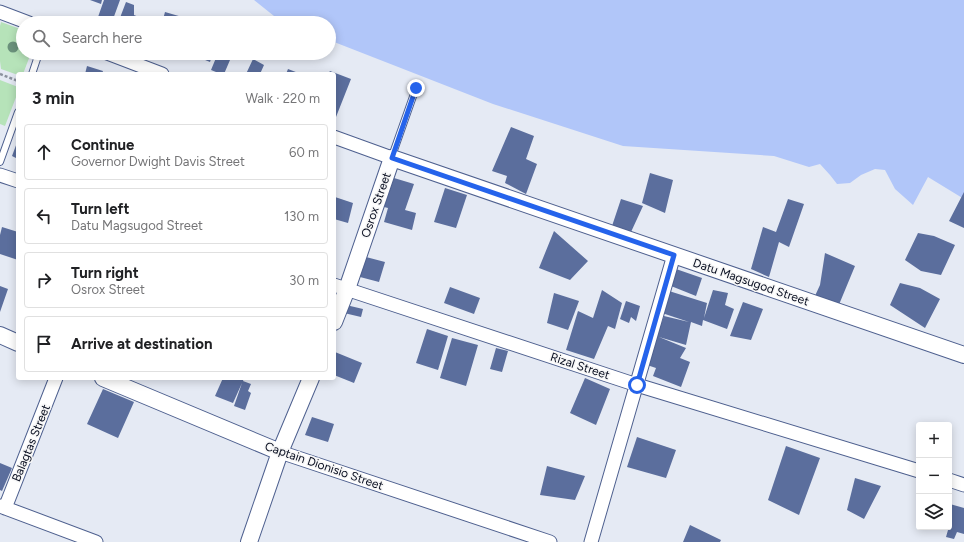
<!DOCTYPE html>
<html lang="en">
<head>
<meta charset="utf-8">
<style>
  body { margin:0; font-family:Figtree,sans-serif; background:#f6f6f6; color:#202124 }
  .controls { position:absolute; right:12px; bottom:12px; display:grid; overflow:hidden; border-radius:4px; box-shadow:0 2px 10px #0003 }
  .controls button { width:36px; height:36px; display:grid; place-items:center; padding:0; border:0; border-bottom:1px solid #e0e0e0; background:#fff; color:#202124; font:20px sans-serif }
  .stop { position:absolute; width:12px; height:12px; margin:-9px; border:3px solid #2563eb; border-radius:50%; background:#fff }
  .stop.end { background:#2563eb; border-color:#fff; box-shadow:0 1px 4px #0008 }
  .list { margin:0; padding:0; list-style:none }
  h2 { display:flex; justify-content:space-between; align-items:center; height:52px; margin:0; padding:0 16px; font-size:17px }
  h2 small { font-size:13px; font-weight:400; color:#757577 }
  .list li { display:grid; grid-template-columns:26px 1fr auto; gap:12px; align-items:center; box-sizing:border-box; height:56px; margin:0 8px 8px; padding:0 8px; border:1px solid #e0e0e0; border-radius:4px }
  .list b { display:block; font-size:15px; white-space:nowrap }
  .list p { margin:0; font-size:13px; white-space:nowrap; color:#757577 }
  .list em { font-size:13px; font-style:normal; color:#757577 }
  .icon { flex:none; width:22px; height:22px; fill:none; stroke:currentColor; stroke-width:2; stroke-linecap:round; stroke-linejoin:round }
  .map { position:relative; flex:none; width:964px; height:542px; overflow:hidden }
  .search { position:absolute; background:#fff; box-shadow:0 2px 10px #0003; left:16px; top:16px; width:320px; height:44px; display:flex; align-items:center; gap:10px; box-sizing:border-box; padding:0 14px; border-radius:22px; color:#757577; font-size:15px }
  .panel { position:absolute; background:#fff; box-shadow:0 2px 10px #0003; left:16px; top:72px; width:320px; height:308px; border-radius:4px }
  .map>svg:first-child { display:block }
  .green { fill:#b6e3b9 }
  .water { fill:#b1c6f9 }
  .building { fill:#5b6e9d }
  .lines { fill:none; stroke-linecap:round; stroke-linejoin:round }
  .service-casing { stroke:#4e608f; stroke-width:8 }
  .minor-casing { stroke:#4e608f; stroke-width:15 }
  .tertiary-casing { stroke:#4e608f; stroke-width:18 }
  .path { stroke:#8b919e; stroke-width:2.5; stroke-dasharray:3 2; stroke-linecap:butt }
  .service { stroke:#fff; stroke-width:6 }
  .minor { stroke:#fff; stroke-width:13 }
  .tertiary { stroke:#fff; stroke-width:16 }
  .tree { fill:#6b927c }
  .route { stroke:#2563eb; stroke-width:5 }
  .labels { text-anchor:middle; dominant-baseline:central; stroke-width:3; stroke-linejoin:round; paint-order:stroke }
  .street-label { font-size:12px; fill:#060c1e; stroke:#f7f7f7 }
</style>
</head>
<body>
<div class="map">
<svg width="964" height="542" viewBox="0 0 964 542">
  <rect width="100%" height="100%" fill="#e5eaf4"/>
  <path class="green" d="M1 22 23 30V53H31L23 74H18V75L1 69 0 61V26Z
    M0 80 18 87V92L5 126 0 124Z"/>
  <path class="water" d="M254 0H964V199L928 177 913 205 895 189 885 170 875 169 861 175 850 183 837 184 830 175 820 164 809 167 774 156 623 146 493 104 329 40V23H285L279 20Z"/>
  <path class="building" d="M90 0H102L101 4Z
    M104 0H120L112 22 98 17Z
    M126 2 134 5V15L141 18 139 23H118Z
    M165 12 189 19 187 23H162Z
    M194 53H213L210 62 193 55Z
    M218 53H233L224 74H221L211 70Z
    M253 59 264 65 260 74H246Z
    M87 66 103 71 102 74H85Z
    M288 69 301 74H286Z
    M330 71 351 79 336 117 334 116V74H328Z
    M511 127 534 136 526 159 537 164 526 194 505 183 507 176 492 171Z
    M18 140V159L12 156Z
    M650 173 673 180 665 213 642 203Z
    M394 178 414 184 405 210 416 213 412 230 384 222 388 208 384 207Z
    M445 188 467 195 456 228 434 222Z
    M964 192V228L949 221Z
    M335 197 353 203 348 223 334 219Z
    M621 199 643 206 631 232 612 226Z
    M788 199 804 204 789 247 779 242 769 277 751 269 763 227 776 232Z
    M2 227 18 232V260L0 254V235Z
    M554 231 588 261 570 280 539 268Z
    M918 233 934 236 955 245 941 275 921 271 905 260Z
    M825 253 855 266 838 307 814 298 820 285Z
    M366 257 385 262 379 282 360 277Z
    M676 269 702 278 696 296 671 286Z
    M900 283 920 288 940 299 925 328 890 305Z
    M0 286 8 289 0 312Z
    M450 287 480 298 474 314 444 303Z
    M602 290 622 303 615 329 608 326 594 359 566 350 578 311 593 318Z
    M713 290 728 293 725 305 734 309 727 329 703 320 702 326 691 322 686 345 659 337 686 348 680 358 690 362 681 387 653 376 656 368 647 365 664 316 689 322 662 313 669 291 707 303 704 318Z
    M554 293 579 301 568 330 547 323Z
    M626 301 640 306 636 321 631 317 629 323 620 319Z
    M743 302 763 309 751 340 730 336Z
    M346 305 363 309 361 317 344 313Z
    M427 329 448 336 438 370 416 363Z
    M452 338 478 345 466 386 440 378Z
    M496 348 508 351 502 372 490 369Z
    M335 352 362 363 354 383 334 375V355Z
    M223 378H244L243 381 251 384 248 391 251 393 245 410 234 406 242 383 233 403 215 396Z
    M585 378 610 389 596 425 570 413Z
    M103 389 134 402 118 438 87 424Z
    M312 417 334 424 328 442 305 435Z
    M637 437 676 450 666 478 627 467Z
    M786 446 820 458 799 515 768 500Z
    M0 463 12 468 2 491 0 490Z
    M547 466 585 476 575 500 540 495Z
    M855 478 881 486 864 519 847 510Z
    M950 504 964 508V534L957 532 954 539 946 537 948 530 939 527H949V507Z
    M690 525 721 540 720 542H683Z"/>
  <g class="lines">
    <g class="service-casing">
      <path id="service" d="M32 74 39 53
        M392 156 416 88
        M0 162 18 112"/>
    </g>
    <g class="minor-casing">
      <path id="minor" d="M0 12 29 23
        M107 53 162 74
        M334 137 392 158
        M0 175 18 181
        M334 285 637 385 919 471
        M280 452 550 542
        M949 480 964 485
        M0 506 96 542
        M5 508 56 378
        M591 542 674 255"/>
    </g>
    <g class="tertiary-casing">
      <path id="tertiary" d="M334 322 347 289 392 158 964 355
        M0 335 18 343
        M103 378 280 452
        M249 542 280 452 311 378"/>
    </g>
    <path class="path" d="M0 74 18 81"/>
    <use href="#service" class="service"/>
    <use href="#minor" class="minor"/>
    <use href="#tertiary" class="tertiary"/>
  </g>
  <circle class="tree" cx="13" cy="47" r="5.5"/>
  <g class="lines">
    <path class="route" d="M416 88 392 158 674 255 637 385"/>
  </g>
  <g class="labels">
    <g class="street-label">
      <text transform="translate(376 205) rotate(-71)">Osrox Street</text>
      <text transform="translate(751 282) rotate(19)">Datu Magsugod Street</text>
      <text transform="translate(580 366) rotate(18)">Rizal Street</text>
      <text transform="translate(31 443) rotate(-68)">Balagtas Street</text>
      <text transform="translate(324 466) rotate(19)">Captain Dionisio Street</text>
    </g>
  </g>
</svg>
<div class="controls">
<button>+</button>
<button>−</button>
<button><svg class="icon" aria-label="layers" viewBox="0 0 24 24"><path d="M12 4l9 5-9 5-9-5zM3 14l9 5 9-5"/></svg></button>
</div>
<div class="stop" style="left:637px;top:385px"></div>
<div class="stop end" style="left:416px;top:88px"></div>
<div class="search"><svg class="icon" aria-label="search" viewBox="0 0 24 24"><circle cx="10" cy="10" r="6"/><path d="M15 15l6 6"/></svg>Search here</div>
<section class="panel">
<h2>3 min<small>Walk · 220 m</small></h2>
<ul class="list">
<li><svg class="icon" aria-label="ahead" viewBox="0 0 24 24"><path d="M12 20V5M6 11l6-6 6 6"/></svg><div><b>Continue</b><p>Governor Dwight Davis Street</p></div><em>60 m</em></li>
<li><svg class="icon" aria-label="left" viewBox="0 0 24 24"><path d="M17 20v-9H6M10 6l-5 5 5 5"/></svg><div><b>Turn left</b><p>Datu Magsugod Street</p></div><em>130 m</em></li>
<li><svg class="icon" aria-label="right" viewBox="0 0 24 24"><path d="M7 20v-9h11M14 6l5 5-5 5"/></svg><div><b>Turn right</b><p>Osrox Street</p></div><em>30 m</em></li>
<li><svg class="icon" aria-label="arrive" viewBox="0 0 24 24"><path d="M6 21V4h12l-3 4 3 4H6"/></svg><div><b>Arrive at destination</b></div></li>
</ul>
</section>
</div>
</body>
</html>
